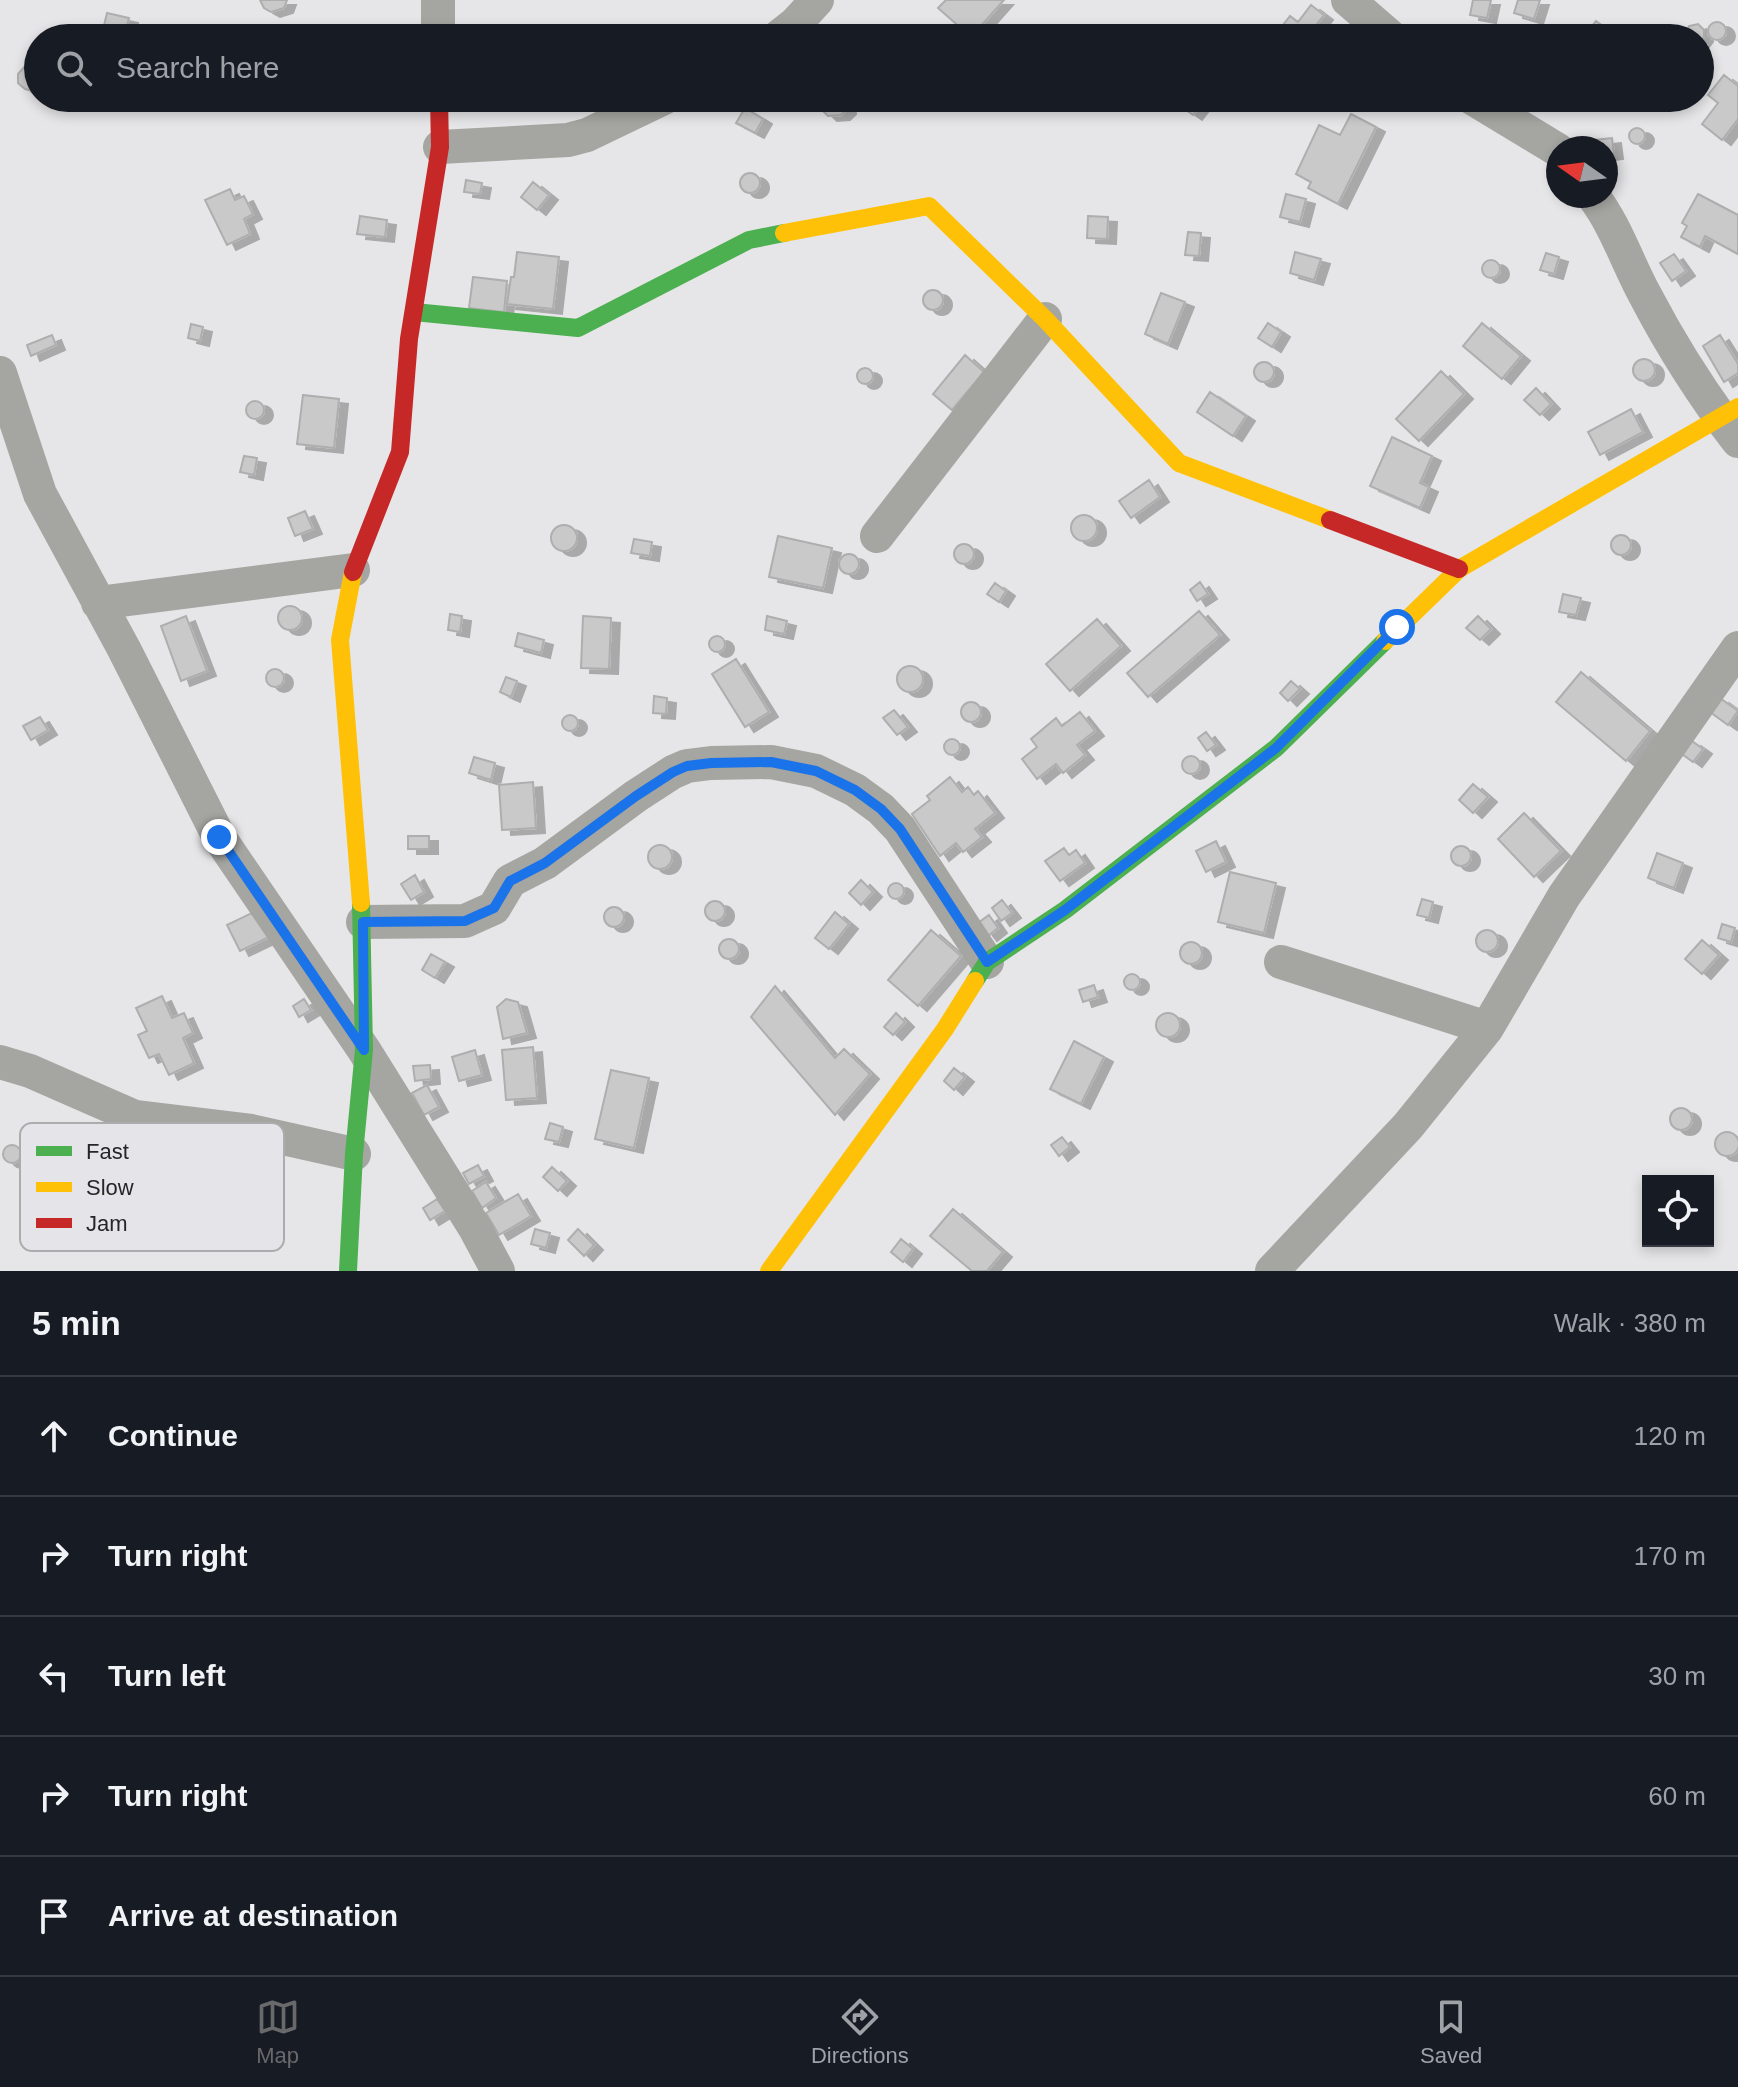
<!DOCTYPE html>
<html lang="en">
<head>
<meta charset="utf-8">
<style>
  body { margin:0; font-family:Arial,sans-serif; background:#20242c; color:#f1f3f6 }
  .controls { position:absolute; right:24px; bottom:24px; display:grid; overflow:hidden; border-radius:0px; box-shadow:0 4px 12px #0003 }
  .controls button { width:72px; height:72px; display:grid; place-items:center; padding:0; border:0; border-bottom:2px solid #363941; background:#171b24; color:#f1f3f6; font:40px sans-serif }
  .compass { position:absolute; left:1546px; top:136px; width:72px; height:72px; border-radius:50%; background:#171b24; box-shadow:0 4px 12px #0003; rotate:284deg }
  .stop { position:absolute; width:24px; height:24px; margin:-18px; border:6px solid #1a73e8; border-radius:50%; background:#fff }
  .stop.end { background:#1a73e8; border-color:#fff; box-shadow:0 2px 8px #0008 }
  .list { margin:0; padding:0; list-style:none }
  h2 { display:flex; justify-content:space-between; align-items:center; height:104px; margin:0; padding:0 32px; font-size:34px }
  h2 small { font-size:26px; font-weight:400; color:#9ea1a6 }
  .list li { display:grid; grid-template-columns:52px 1fr auto; gap:24px; align-items:center; box-sizing:border-box; height:120px; padding:0 32px; border-top:2px solid #363941 }
  .list b { display:block; font-size:30px; white-space:nowrap }
  .list em { font-size:26px; font-style:normal; color:#9ea1a6 }
  .icon { flex:none; width:44px; height:44px; fill:none; stroke:currentColor; stroke-width:2; stroke-linecap:round; stroke-linejoin:round }
  .map { position:relative; flex:none; width:1738px; height:1271px; overflow:hidden }
  .search { position:absolute; background:#171b24; box-shadow:0 4px 12px #0003; left:24px; right:24px; top:24px; height:88px; display:flex; align-items:center; gap:20px; box-sizing:border-box; padding:0 28px; border-radius:44px; color:#9ea1a6; font-size:30px }
  .sheet { height:704px; background:#171b24 }
  nav { display:flex; justify-content:space-around; align-items:center; box-sizing:border-box; height:112px; border-top:2px solid #363941; background:#171b24; font-size:22px; color:#9ea1a6 }
  nav a { display:grid; justify-items:center; gap:4px }
  nav .on { color:#69696b }
  .map>svg:first-child { display:block }
  .building { fill:#cac9ca; stroke:#aeaeaf; stroke-width:2; filter:url(#shadow) }
  .lines { fill:none; stroke-linecap:round; stroke-linejoin:round }
  .street { stroke:#a5a5a1; stroke-width:34 }
  .fast { stroke:#4caf50; stroke-width:18 }
  .slow { stroke:#ffc107; stroke-width:18 }
  .jam { stroke:#c62828; stroke-width:18 }
  .route { stroke:#1a73e8; stroke-width:10 }
  .key { fill:#e5e5e9; stroke:#acacaf; stroke-width:2 }
  .key-label { font-size:22px; fill:#262627 }
</style>
</head>
<body>
<div class="map">
<svg width="1738" height="1271" viewBox="0 0 1738 1271">
  <defs>
    <filter id="shadow"><feDropShadow dx="9" dy="5" stdDeviation="0" flood-color="#0004"/></filter>
  </defs>
  <rect width="100%" height="100%" fill="#e6e6e8"/>
  <path class="building" d="M260 0H287L284 8 271 12 264 8Z
    M946 0H1004L971 37 938 8Z
    M1473 0H1491L1487 18 1470 15Z
    M1518 0H1540L1534 19 1514 13Z
    M1311 5 1324 15 1306 38H1292L1280 29 1290 16 1298 22Z
    M107 13 129 18 124 38H101Z
    M1596 21 1617 36 1615 38H1583Z
    M1708 31a9 9 0 1 1 18 0a9 9 0 1 1-18 0Z
    M1698 24 1704 30V37L1700 42V38H1687L1686 34 1689 26Z
    M26 65 38 67V88L33 91 25 89 18 83V74Z
    M1724 75 1738 86V119L1722 140 1702 124 1718 103 1708 95Z
    M822 98H846L847 109 841 115 828 116 822 110Z
    M1184 98H1197L1203 102 1193 115 1179 105Z
    M745 108 763 119 755 133 736 123Z
    M1351 114 1376 127 1338 204 1308 188 1311 182 1296 174 1319 125 1340 135Z
    M1629 136a8 8 0 1 1 16 0a8 8 0 1 1-16 0Z
    M1612 138 1614 154 1606 155V148H1596L1595 140Z
    M740 183a10 10 0 1 1 20 0a10 10 0 1 1-20 0Z
    M466 180 482 183 480 194 464 192Z
    M533 182 549 195 537 210 521 197Z
    M230 189 235 200 244 196 253 214 244 219 250 234 227 245 205 200Z
    M1286 194 1306 199 1300 222 1280 217Z
    M1698 194 1738 215V254L1705 236 1700 247 1681 237 1687 226 1682 223Z
    M360 216 387 220 385 237 357 234Z
    M1088 216 1108 217 1107 239 1087 238Z
    M1188 232 1201 233 1199 256 1185 255Z
    M517 252 559 257 553 309 507 304 511 277H514Z
    M1295 252 1321 259 1314 280 1290 273Z
    M1546 253 1559 257 1554 274 1540 270Z
    M1674 254 1686 271 1672 281 1660 263Z
    M1482 269a9 9 0 1 1 18 0a9 9 0 1 1-18 0Z
    M473 277 507 281 504 312 469 308Z
    M923 300a10 10 0 1 1 20 0a10 10 0 1 1-20 0Z
    M1161 293 1185 302 1168 344 1145 334Z
    M1268 323 1281 332 1272 347 1258 338Z
    M1482 323 1521 356 1502 379 1463 346Z
    M191 324 203 327 200 341 188 338Z
    M52 335 56 345 31 356 27 345Z
    M1720 335 1738 364V373L1724 382 1703 346Z
    M965 355 984 372 952 410 933 394Z
    M1633 370a11 11 0 1 1 22 0a11 11 0 1 1-22 0Z
    M1254 372a10 10 0 1 1 20 0a10 10 0 1 1-20 0Z
    M857 376a8 8 0 1 1 16 0a8 8 0 1 1-16 0Z
    M1441 371 1464 394 1419 441 1396 419Z
    M1536 388 1551 404 1540 415 1524 400Z
    M1210 392 1246 416 1233 436 1197 412Z
    M303 395 339 399 334 448 297 444Z
    M246 410a9 9 0 1 1 18 0a9 9 0 1 1-18 0Z
    M1631 409 1643 432 1600 455 1588 432Z
    M1392 437 1432 456 1420 483 1429 487 1420 508 1370 486Z
    M244 456 257 458 254 475 240 472Z
    M1149 480 1160 497 1131 518 1119 501Z
    M305 511 313 529 295 536 288 518Z
    M1071 528a13 13 0 1 1 26 0a13 13 0 1 1-26 0Z
    M551 538a13 13 0 1 1 26 0a13 13 0 1 1-26 0Z
    M1611 545a10 10 0 1 1 20 0a10 10 0 1 1-20 0Z
    M778 536 832 548 823 588 769 577Z
    M634 539 652 542 650 556 631 553Z
    M954 554a10 10 0 1 1 20 0a10 10 0 1 1-20 0Z
    M839 564a10 10 0 1 1 20 0a10 10 0 1 1-20 0Z
    M1200 582 1208 594 1197 601 1190 590Z
    M995 583 1006 591 999 602 987 594Z
    M1563 594 1581 598 1576 615 1559 612Z
    M278 618a12 12 0 1 1 24 0a12 12 0 1 1-24 0Z
    M1199 611 1220 635 1148 697 1127 673Z
    M450 614 462 616 460 632 448 630Z
    M186 616 207 671 181 681 161 626Z
    M583 616 611 618 609 669 581 668Z
    M767 616 787 621 784 634 765 630Z
    M1478 616 1491 629 1480 640 1466 628Z
    M1097 619 1121 646 1070 691 1046 664Z
    M518 633 544 640 541 653 515 646Z
    M709 644a8 8 0 1 1 16 0a8 8 0 1 1-16 0Z
    M736 659 769 712 745 727 712 674Z
    M897 679a13 13 0 1 1 26 0a13 13 0 1 1-26 0Z
    M266 678a9 9 0 1 1 18 0a9 9 0 1 1-18 0Z
    M1581 672 1650 731 1626 761 1556 702Z
    M506 677 517 681 511 697 500 692Z
    M1291 681 1300 689 1288 701 1280 693Z
    M654 696 667 698 666 714 653 713Z
    M1720 698 1738 711 1728 725 1710 712Z
    M961 712a10 10 0 1 1 20 0a10 10 0 1 1-20 0Z
    M894 710 908 727 897 735 883 718Z
    M1080 712 1095 731 1077 745 1085 755 1063 773 1056 764 1037 779 1022 759 1037 747 1031 739 1056 718 1062 726Z
    M562 723a8 8 0 1 1 16 0a8 8 0 1 1-16 0Z
    M40 717 48 730 31 740 23 726Z
    M1206 732 1216 745 1207 751 1198 738Z
    M944 747a8 8 0 1 1 16 0a8 8 0 1 1-16 0Z
    M1692 741 1703 749 1693 762 1682 754Z
    M1182 765a9 9 0 1 1 18 0a9 9 0 1 1-18 0Z
    M474 757 495 763 491 780 469 773Z
    M950 777 962 792 968 787 974 795 978 791 995 813 975 829 982 837 963 852 956 843 940 856 912 814 930 800 927 796Z
    M533 782 536 828 502 830 499 785Z
    M1473 784 1488 797 1473 813 1459 800Z
    M1524 813 1561 851 1534 877 1498 839Z
    M408 836H429V849H408Z
    M1216 841 1226 862 1206 872 1196 851Z
    M648 857a12 12 0 1 1 24 0a12 12 0 1 1-24 0Z
    M1451 856a10 10 0 1 1 20 0a10 10 0 1 1-20 0Z
    M1064 848 1069 855 1076 850 1085 863 1060 881 1045 861Z
    M1657 853 1683 863 1674 888 1648 878Z
    M1230 872 1276 883 1264 933 1218 922Z
    M415 875 424 892 411 900 401 884Z
    M861 880 873 892 861 905 849 893Z
    M888 891a8 8 0 1 1 16 0a8 8 0 1 1-16 0Z
    M1422 899 1433 902 1429 918 1417 915Z
    M1002 900 1012 913 1001 921 992 908Z
    M705 911a10 10 0 1 1 20 0a10 10 0 1 1-20 0Z
    M604 917a10 10 0 1 1 20 0a10 10 0 1 1-20 0Z
    M256 911 269 937 240 951 227 925Z
    M835 912 849 924 829 949 815 938Z
    M989 915 998 928 988 936 978 923Z
    M1722 924 1735 928 1731 942 1718 938Z
    M1476 941a11 11 0 1 1 22 0a11 11 0 1 1-22 0Z
    M931 930 961 956 918 1006 888 980Z
    M719 949a10 10 0 1 1 20 0a10 10 0 1 1-20 0Z
    M1702 940 1719 955 1702 974 1685 959Z
    M1180 953a11 11 0 1 1 22 0a11 11 0 1 1-22 0Z
    M431 954 445 962 435 978 422 970Z
    M1124 982a8 8 0 1 1 16 0a8 8 0 1 1-16 0Z
    M1094 985 1098 997 1083 1002 1079 990Z
    M775 986 835 1058 844 1049 870 1074 835 1115 751 1017Z
    M162 996 172 1018 184 1013 193 1033 183 1038 194 1063 169 1075 159 1054 149 1058 138 1035 147 1031 136 1008Z
    M304 999 311 1010 299 1017 293 1006Z
    M506 999 518 1002 527 1033 503 1039 497 1007Z
    M896 1013 905 1022 893 1035 884 1027Z
    M1156 1025a12 12 0 1 1 24 0a12 12 0 1 1-24 0Z
    M1074 1041 1104 1057 1081 1104 1050 1089Z
    M533 1047 537 1098 506 1100 502 1050Z
    M475 1050 482 1075 459 1081 452 1057Z
    M430 1065 431 1079 415 1081 413 1066Z
    M954 1068 965 1077 954 1090 944 1081Z
    M611 1070 649 1078 634 1148 595 1139Z
    M427 1085 439 1107 424 1115 412 1093Z
    M1670 1119a11 11 0 1 1 22 0a11 11 0 1 1-22 0Z
    M550 1123 563 1127 559 1142 545 1139Z
    M1715 1144a12 12 0 1 1 24 0a12 12 0 1 1-24 0Z
    M1062 1137 1070 1147 1059 1156 1051 1145Z
    M3 1154a9 9 0 1 1 18 0a9 9 0 1 1-18 0Z
    M478 1165 484 1176 469 1184 463 1173Z
    M552 1167 567 1181 558 1191 543 1177Z
    M486 1182 496 1198 482 1208 472 1191Z
    M518 1194 531 1216 499 1235 486 1213Z
    M437 1199 445 1211 430 1220 423 1208Z
    M953 1209 1003 1252 987 1271H972L930 1236Z
    M535 1229 550 1233 546 1248 531 1244Z
    M578 1229 594 1245 584 1256 568 1240Z
    M901 1239 913 1249 903 1262 891 1252Z"/>
  <g class="lines">
    <path class="street" d="M438 0V38
      M1348 0 1392 38
      M777 38 796 23 817 0
      M1472 98 1558 150
      M440 147 568 140 587 135 664 98
      M1593 196C1616 226 1627 262 1645 295 1670 343 1705 398 1738 441
      M0 373 40 494 124 649 219 837 364 1050 475 1228 498 1271
      M877 536 1045 319
      M98 603 353 570
      M363 922 465 921 494 908 510 881 545 863 636 796 673 772 687 766 711 763 771 762 816 771 855 790 881 809 900 829 987 962
      M1281 962 1487 1028
      M0 1062 30 1071 135 1117 251 1131 354 1154
      M1272 1271 1408 1126 1487 1028 1564 896 1738 648"/>
    <path class="fast" d="M414 312 578 328 749 240 784 233
      M975 981 987 962 1065 910 1276 748 1385 641
      M348 1271 354 1154 364 1050 361 903"/>
    <path class="slow" d="M784 233 929 206 1045 319 1179 463 1330 520
      M353 572 340 640 361 903
      M1385 641 1459 569 1738 407
      M769 1271 945 1029 975 981"/>
    <path class="jam" d="M1330 520 1459 569
      M353 572 400 452 409 339 440 147 439 98"/>
  </g>
  <g class="lines">
    <path class="route" d="M219 837 364 1050 363 922 465 921 494 908 510 881 545 863 636 796 673 772 687 766 711 763 771 762 816 771 855 790 881 809 900 829 987 962 1065 910 1276 748 1397 627"/>
  </g>
  <rect x="20" y="1123" width="264" height="128" rx="12" class="key"/>
  <rect x="36" y="1146" width="36" height="10" fill="#4caf50"/>
  <rect x="36" y="1182" width="36" height="10" fill="#ffc107"/>
  <rect x="36" y="1218" width="36" height="10" fill="#c62828"/>
  <g class="key-label">
    <text x="86" y="1159">Fast</text>
    <text x="86" y="1195">Slow</text>
    <text x="86" y="1231">Jam</text>
  </g>
</svg>
<div class="controls">
<button><svg class="icon" aria-label="locate" viewBox="0 0 24 24"><circle cx="12" cy="12" r="6"/><path d="M12 2v4M12 18v4M2 12h4M18 12h4"/></svg></button>
</div>
<svg class="compass" viewBox="-18 -18 36 36"><path d="M0-13l5 13h-10z" fill="#e53935"/><path d="M0 13l5-13h-10z" fill="#9ea1a6"/></svg>
<div class="stop" style="left:1397px;top:627px"></div>
<div class="stop end" style="left:219px;top:837px"></div>
<div class="search"><svg class="icon" aria-label="search" viewBox="0 0 24 24"><circle cx="10" cy="10" r="6"/><path d="M15 15l6 6"/></svg>Search here</div>
</div>
<section class="sheet">
<h2>5 min<small>Walk · 380 m</small></h2>
<ul class="list">
<li><svg class="icon" aria-label="ahead" viewBox="0 0 24 24"><path d="M12 20V5M6 11l6-6 6 6"/></svg><div><b>Continue</b></div><em>120 m</em></li>
<li><svg class="icon" aria-label="right" viewBox="0 0 24 24"><path d="M7 20v-9h11M14 6l5 5-5 5"/></svg><div><b>Turn right</b></div><em>170 m</em></li>
<li><svg class="icon" aria-label="left" viewBox="0 0 24 24"><path d="M17 20v-9H6M10 6l-5 5 5 5"/></svg><div><b>Turn left</b></div><em>30 m</em></li>
<li><svg class="icon" aria-label="right" viewBox="0 0 24 24"><path d="M7 20v-9h11M14 6l5 5-5 5"/></svg><div><b>Turn right</b></div><em>60 m</em></li>
<li><svg class="icon" aria-label="arrive" viewBox="0 0 24 24"><path d="M6 21V4h12l-3 4 3 4H6"/></svg><div><b>Arrive at destination</b></div></li>
</ul>
</section>
<nav>
<a class="on"><svg class="icon" aria-label="map" viewBox="0 0 24 24"><path d="M3 6l6-2 6 2 6-2v14l-6 2-6-2-6 2zM9 4v14M15 6v14"/></svg>Map</a>
<a><svg class="icon" aria-label="directions" viewBox="0 0 24 24"><path d="M12 3l9 9-9 9-9-9zM9 14v-3h6M13 9l2 2-2 2"/></svg>Directions</a>
<a><svg class="icon" aria-label="saved" viewBox="0 0 24 24"><path d="M7 4h10v16l-5-4-5 4z"/></svg>Saved</a>
</nav>
</body>
</html>
